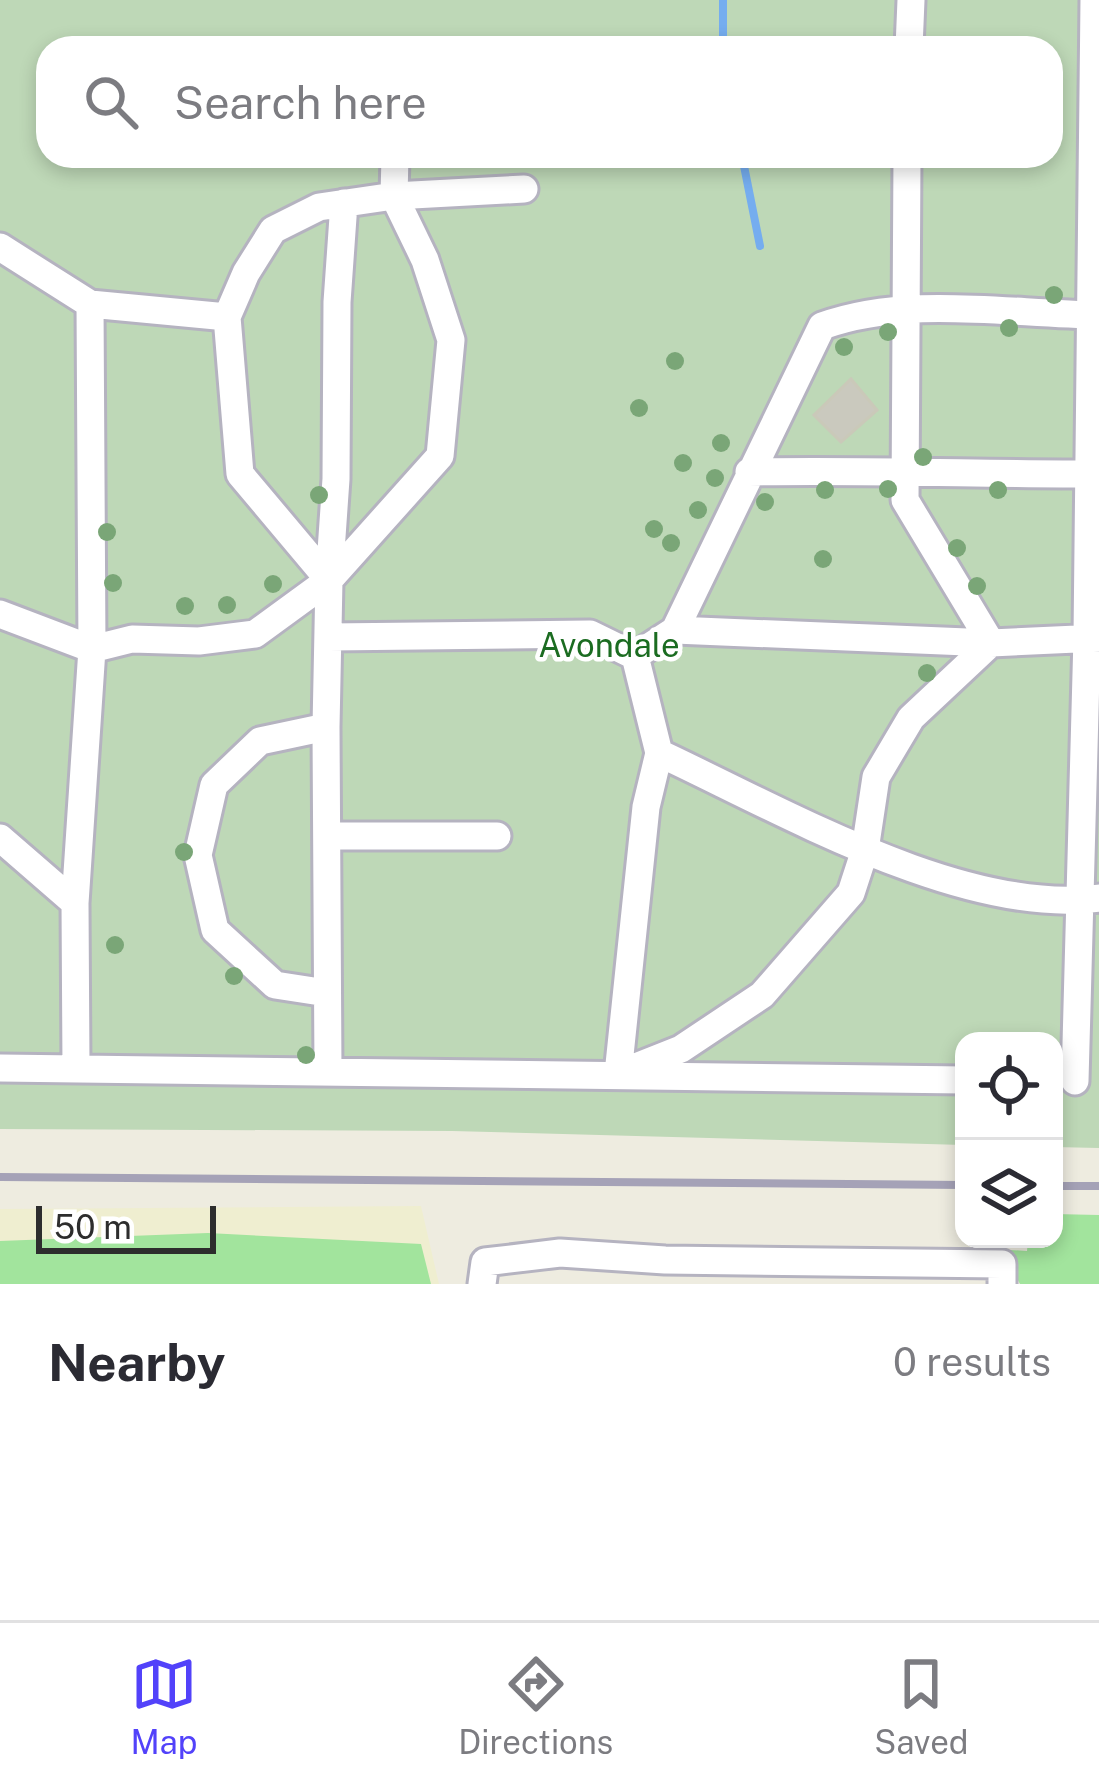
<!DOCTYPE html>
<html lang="en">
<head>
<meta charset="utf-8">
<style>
  body { margin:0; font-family:"Public Sans",sans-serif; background:#f2f2f3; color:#2b2b33 }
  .controls { position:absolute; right:36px; bottom:36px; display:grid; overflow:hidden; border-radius:24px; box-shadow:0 6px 18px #0003 }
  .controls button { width:108px; height:108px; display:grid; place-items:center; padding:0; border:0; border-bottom:3px solid #e1e1e2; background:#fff; color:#2b2b33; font:60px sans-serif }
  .scale { position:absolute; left:36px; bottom:30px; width:180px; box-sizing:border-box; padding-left:12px; border:6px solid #2d2d2d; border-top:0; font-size:33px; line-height:42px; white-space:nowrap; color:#2d2d2d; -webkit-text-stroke:9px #fff; paint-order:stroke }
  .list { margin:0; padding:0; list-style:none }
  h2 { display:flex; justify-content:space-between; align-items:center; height:156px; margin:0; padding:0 48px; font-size:51px }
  h2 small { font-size:39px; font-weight:400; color:#7c7c81 }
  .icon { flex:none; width:66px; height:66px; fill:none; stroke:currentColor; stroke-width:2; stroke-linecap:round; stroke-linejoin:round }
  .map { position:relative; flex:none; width:1099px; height:1284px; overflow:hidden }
  .search { position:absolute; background:#fff; box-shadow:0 6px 18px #0003; left:36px; right:36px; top:36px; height:132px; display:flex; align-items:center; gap:30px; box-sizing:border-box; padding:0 42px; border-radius:36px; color:#7c7c81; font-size:45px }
  .sheet { height:336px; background:#fff }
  nav { display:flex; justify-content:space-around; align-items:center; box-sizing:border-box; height:168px; border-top:3px solid #e1e1e2; background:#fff; font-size:33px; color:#7c7c81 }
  nav a { display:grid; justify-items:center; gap:6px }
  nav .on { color:#5242fa }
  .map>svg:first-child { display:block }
  .education { fill:#efeed0 }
  .green { fill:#a2e49d }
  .cemetery { fill:#bed8b7; fill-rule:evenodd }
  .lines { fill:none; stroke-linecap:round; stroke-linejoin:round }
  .stream { stroke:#75adef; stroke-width:8 }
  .building { fill:#cac9be; stroke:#cac9b9; stroke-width:3 }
  .minor-casing { stroke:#b5b3c0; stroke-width:33 }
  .minor { stroke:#fff; stroke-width:27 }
  .rail { stroke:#a5a2b7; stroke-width:8 }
  .tree { fill:#7aa677 }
  .labels { text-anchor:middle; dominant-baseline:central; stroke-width:9; stroke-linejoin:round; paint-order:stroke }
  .park-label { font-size:33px; fill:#1b6c21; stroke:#fff }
</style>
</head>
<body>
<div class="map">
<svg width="1099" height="1284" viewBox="0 0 1099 1284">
  <rect width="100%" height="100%" fill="#eeece0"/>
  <path class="education" d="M421 1206 439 1284H0V1209Z"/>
  <path class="green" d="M1054 1214 1099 1215V1284H1020L1006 1259 993 1249 1027 1251 1028 1239H1054Z
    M208 1233 421 1244 431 1284H0V1241Z"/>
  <path class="cemetery" d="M0 0H1099V1148L1054 1147V1041H964V1145L452 1131 0 1129ZM48 48H1051V156H48Z"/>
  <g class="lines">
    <path class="stream" d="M723 48V0
      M742 156 760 246"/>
  </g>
  <path class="building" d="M851 379 877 410 841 442 814 415Z"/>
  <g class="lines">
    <g class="minor-casing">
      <path id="minor" d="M909 48 911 0
        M0 247 90 304 227 317
        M749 472C866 470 982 474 1099 474
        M329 580 240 474 227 317 246 273 273 230 319 207 394 196 524 189
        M0 614 92 649 132 639 199 641 255 634 329 580 440 456 451 340 425 260 394 196 395 156
        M675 630 991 643 1099 638
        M329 637 590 634 635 656
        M635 656 659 753 646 807 618 1074 681 1049 762 995 851 893 865 850 876 777 911 718 991 643 905 500 907 156
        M635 656 675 630 822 326C908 295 1008 314 1099 315
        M326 727 260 741 214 785 198 855 215 930 275 985 327 993
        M659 753C779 809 965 917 1099 898
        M330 836H497
        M0 838 75 903
        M0 1068 964 1080
        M76 1068 75 903 92 649 90 304
        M328 1072 326 727 329 580 336 479 337 302 344 203
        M1075 1081 1087 637 1094 0
        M482 1284 485 1262 560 1253 665 1260 1002 1264V1284"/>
    </g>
    <use href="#minor" class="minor"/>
    <path class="rail" d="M0 1177 964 1185
      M1054 1186H1099"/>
  </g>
  <g class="tree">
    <circle cx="1054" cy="295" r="9"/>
    <circle cx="1009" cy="328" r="9"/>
    <circle cx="888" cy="332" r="9"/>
    <circle cx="844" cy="347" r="9"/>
    <circle cx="675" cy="361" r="9"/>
    <circle cx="639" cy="408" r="9"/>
    <circle cx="721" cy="443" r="9"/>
    <circle cx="923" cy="457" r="9"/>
    <circle cx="683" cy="463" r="9"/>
    <circle cx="715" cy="478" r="9"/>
    <circle cx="888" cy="489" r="9"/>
    <circle cx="825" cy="490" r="9"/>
    <circle cx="998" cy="490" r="9"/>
    <circle cx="319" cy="495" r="9"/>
    <circle cx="765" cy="502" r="9"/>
    <circle cx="698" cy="510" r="9"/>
    <circle cx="654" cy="529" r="9"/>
    <circle cx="107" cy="532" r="9"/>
    <circle cx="671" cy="543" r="9"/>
    <circle cx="957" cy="548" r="9"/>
    <circle cx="823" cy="559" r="9"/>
    <circle cx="113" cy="583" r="9"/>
    <circle cx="273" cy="584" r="9"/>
    <circle cx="977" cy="586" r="9"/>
    <circle cx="227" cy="605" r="9"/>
    <circle cx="185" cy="606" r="9"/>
    <circle cx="927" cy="673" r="9"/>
    <circle cx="184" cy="852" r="9"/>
    <circle cx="115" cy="945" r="9"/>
    <circle cx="234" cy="976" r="9"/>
    <circle cx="306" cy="1055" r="9"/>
  </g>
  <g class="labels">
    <g class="park-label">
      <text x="609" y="645">Avondale</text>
    </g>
  </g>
</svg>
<div class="controls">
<button><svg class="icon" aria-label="locate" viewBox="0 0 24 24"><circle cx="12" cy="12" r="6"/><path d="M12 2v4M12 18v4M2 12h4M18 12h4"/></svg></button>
<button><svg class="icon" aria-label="layers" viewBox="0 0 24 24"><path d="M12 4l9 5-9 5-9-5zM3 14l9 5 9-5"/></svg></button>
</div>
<div class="scale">50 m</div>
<div class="search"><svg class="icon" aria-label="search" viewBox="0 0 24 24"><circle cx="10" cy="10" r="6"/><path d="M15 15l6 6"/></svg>Search here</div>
</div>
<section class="sheet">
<h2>Nearby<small>0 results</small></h2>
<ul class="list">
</ul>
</section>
<nav>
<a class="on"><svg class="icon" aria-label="map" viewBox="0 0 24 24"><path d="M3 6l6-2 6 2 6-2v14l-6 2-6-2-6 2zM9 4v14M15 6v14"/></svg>Map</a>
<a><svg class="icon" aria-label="directions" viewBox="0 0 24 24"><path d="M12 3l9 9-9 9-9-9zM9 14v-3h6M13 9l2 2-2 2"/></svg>Directions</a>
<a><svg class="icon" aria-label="saved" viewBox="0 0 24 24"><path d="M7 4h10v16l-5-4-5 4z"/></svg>Saved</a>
</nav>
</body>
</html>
